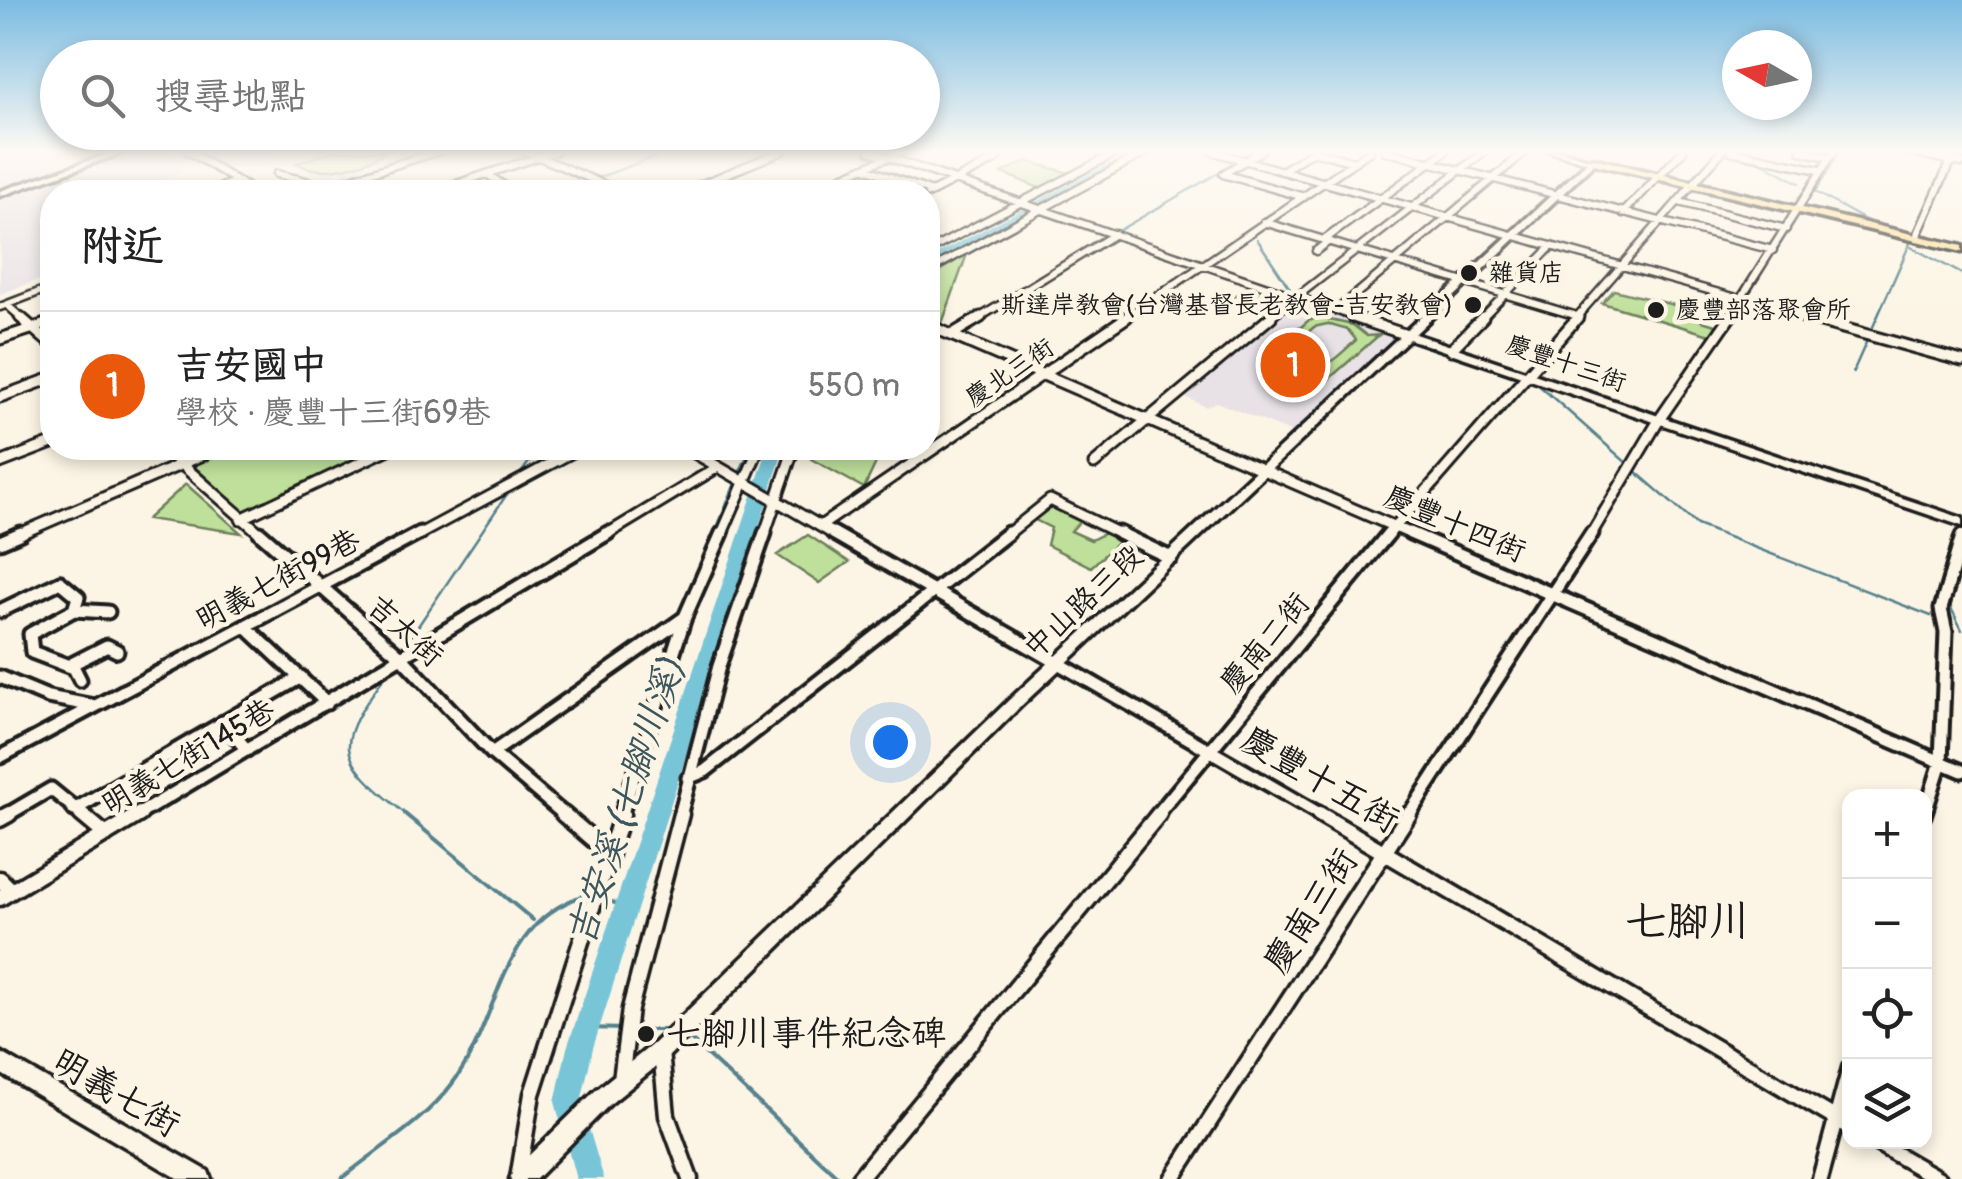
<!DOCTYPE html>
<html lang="zh-TW">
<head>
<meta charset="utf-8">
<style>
  body { margin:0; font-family:Pangolin,"LXGW WenKai TC",sans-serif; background:#f6f6f6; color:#222 }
  .controls { position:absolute; right:30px; bottom:30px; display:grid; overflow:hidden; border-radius:20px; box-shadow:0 5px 15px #0003 }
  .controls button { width:90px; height:90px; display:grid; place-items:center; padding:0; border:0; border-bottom:2px solid #e0e0e0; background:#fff; color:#222; font:50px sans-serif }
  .compass { position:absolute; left:1722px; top:30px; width:90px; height:90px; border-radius:50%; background:#fff; box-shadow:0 5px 15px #0003; rotate:279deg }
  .you { position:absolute; left:890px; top:742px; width:35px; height:35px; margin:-25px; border:8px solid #fff; border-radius:50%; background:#1a73e8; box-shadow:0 0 0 15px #1a73e833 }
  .badge { display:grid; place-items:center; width:65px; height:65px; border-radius:50%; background:#ea580c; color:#fff; font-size:32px; font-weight:700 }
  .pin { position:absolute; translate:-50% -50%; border:5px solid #fff; box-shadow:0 2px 10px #0006 }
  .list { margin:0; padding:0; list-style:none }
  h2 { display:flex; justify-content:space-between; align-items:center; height:130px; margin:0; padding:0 40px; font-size:42px }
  h2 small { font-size:32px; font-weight:400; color:#767676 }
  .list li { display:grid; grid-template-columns:65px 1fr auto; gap:30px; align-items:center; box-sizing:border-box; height:150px; padding:0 40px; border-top:2px solid #e0e0e0 }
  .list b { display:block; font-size:38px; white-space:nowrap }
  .list p { margin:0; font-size:32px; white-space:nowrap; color:#767676 }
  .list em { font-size:32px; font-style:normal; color:#767676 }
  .icon { flex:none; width:55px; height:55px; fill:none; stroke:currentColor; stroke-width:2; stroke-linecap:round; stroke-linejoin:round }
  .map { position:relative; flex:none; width:1962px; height:1179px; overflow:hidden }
  .search { position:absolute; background:#fff; box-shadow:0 5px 15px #0003; left:40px; top:40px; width:900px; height:110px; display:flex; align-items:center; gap:25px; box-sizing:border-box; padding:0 35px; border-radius:55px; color:#767676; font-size:38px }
  .panel { position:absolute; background:#fff; box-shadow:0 5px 15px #0003; left:40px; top:180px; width:900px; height:280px; border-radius:40px }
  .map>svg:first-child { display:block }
  .built { fill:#e8e2e6 }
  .green { fill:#bee09a; stroke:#6d7e5b; stroke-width:2.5; fill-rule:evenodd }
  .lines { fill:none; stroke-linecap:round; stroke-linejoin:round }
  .stream-far1 { stroke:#54818d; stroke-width:2.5 }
  .stream { stroke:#54818d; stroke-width:4 }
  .river { fill:#79c5d8; fill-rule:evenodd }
  .street-far3-casing { stroke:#1c1c1c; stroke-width:11 }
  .street-far2-casing { stroke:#1c1c1c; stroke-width:15 }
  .street-far1-casing { stroke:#1c1c1c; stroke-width:19 }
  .street-casing { stroke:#1c1c1c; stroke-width:21 }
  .secondary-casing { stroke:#1c1c1c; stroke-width:7 }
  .primary-casing { stroke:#1c1c1c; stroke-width:7 }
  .street-far3 { stroke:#fcf5e5; stroke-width:6 }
  .street-far2 { stroke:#fcf5e5; stroke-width:9 }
  .street-far1 { stroke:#fcf5e5; stroke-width:11 }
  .street { stroke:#fcf5e5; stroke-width:14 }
  .secondary { fill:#fcf5e5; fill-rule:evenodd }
  .primary { fill:#fcde96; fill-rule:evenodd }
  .poi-dot { fill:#1c1c1c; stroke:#fcf5e5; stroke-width:4 }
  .labels { text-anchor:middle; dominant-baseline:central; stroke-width:9; stroke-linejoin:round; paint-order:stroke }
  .far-poi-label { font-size:25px; fill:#1c1c1c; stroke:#fcf5e5; text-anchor:start }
  .far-street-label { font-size:25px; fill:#1c1c1c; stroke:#fcf5e5 }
  .street-label { font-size:30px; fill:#1c1c1c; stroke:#fcf5e5 }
  .near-street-label { font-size:35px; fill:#1c1c1c; stroke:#fcf5e5 }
  .near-poi-label { font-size:35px; fill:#1c1c1c; stroke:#fcf5e5; text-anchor:start }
  .near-water-label { font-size:38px; font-style:italic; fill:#3d575e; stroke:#fcf5e5 }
  .near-quarter-label { font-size:42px; fill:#1c1c1c; stroke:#fcf5e5 }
</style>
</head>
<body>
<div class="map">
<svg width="1962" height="1179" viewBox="0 0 1962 1179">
  <rect width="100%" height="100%" fill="#fcf5e5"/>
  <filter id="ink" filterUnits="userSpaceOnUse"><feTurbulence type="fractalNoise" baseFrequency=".01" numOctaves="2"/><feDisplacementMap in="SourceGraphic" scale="20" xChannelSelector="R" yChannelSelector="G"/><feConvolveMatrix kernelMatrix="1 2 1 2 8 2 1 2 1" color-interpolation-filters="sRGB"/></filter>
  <g filter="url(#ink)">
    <path class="built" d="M0 151H119L0 192Z
      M130 151H183L193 158 182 163 181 172 152 184 161 192H52V275L0 294V197Z
      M198 151H405L418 156 351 178 339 171 328 176 315 174 293 165 222 167Z
      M1298 302 1401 336 1293 433 1216 402 1206 407 1179 394Z"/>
    <path class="green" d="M333 151H387C364 166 320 178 297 163Z
      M1026 161 1073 174 1039 188 1002 173Z
      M967 254 941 326 928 320V278Z
      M1249 285 1288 297 1266 317 1227 302Z
      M1614 290 1686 308 1685 316 1719 326 1713 336 1602 303Z
      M1320 318 1353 325 1367 336 1379 335 1322 385 1314 382 1318 377 1281 371 1270 354 1309 320ZM1327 324 1348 330 1356 340C1333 361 1313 383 1283 360L1282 355 1314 327Z
      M224 448H386L244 516 190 462Z
      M814 448H883L864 488 811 459Z
      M186 484 241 533 147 519Z
      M1048 504 1082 519 1071 531 1091 540 1103 534V529L1123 538 1091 567 1047 545 1051 528 1031 518Z
      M808 535 849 562 819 583 777 555Z"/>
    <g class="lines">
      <path class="stream-far1" d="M1840 151 1815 192 1867 221
        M1757 160 1799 183
        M597 178 671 151
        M558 192 590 181
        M1116 232 1239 161
        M1915 233 1947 162
        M1257 239 1292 292
        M928 247 957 232
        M1911 247 1962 274
        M1853 372 1911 241
        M1534 381 1629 465
        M1635 471 1697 525 1931 616
        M739 473 751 448
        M519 476 539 448
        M1962 556 1950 606 1962 630
        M705 557 736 481
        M402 650 509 491
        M390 669C333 748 332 754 408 816
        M613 816 657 686"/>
      <path class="stream" d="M405 814 533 920
        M605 839 614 814
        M586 895 601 852
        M602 899 625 906
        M587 1028 624 1029
        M632 1030H669
        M688 1037 840 1179
        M341 1179C377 1149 424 1122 452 1084 502 1019 496 923 585 895"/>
      <path class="river" d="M1132 151H1144L928 266V259Z
        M768 448H784L593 1048 581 1102 604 1179H576L555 1102 567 1048Z"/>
      <g class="street-far3-casing">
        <path id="street-far3" d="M188 151 255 192
          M525 151 622 192
          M870 151 1361 319
          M1211 151 1812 319
          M1261 151 1223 174 1304 197
          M1385 151 1773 250
          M1731 151 1819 170
          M1801 151 1829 157
          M1906 151 1962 163
          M865 168 932 192
          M1282 171 1313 151 1354 162
          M277 174 327 186
          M487 174 513 192
          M211 192 235 181
          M310 192 439 151
          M432 192 556 151
          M682 192 783 151
          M807 192 902 151
          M928 194 997 159
          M1679 202 1786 229
          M1623 213 1683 151
          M1264 222 1577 316
          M1916 238 1955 151
          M1324 240 1446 151
          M928 251 1119 151
          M1316 251 1329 241
          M928 271 1148 151
          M7 305 23 319
          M0 307 52 287
          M1336 311 1526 151
          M977 319 1115 234
          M1124 319 1370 151
          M1268 319 1485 151
          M1481 319 1552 246
          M1575 319 1722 151
          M1728 319 1834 151"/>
      </g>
      <g class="street-far2-casing">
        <path id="street-far2" d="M20 317 52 345
          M1353 317 1407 335
          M1803 317 1962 361
          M928 325 1416 536
          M951 335 981 317
          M0 339 52 322
          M1451 350 1483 317
          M0 397 52 378
          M163 448 263 536
          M686 448 837 536
          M0 463 52 443
          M1094 464 1271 317
          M241 519 391 448
          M822 525 1127 317
          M15 536 219 448
          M416 536 580 448
          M604 536 718 467
          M721 536 759 448
          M764 536 794 448
          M1005 536 1050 500 1124 536
          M1387 536 1578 317
          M1590 536 1659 420 1730 317"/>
      </g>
      <g class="street-far1-casing">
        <path id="street-far1" d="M260 533 401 657 492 753 566 816
          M833 533 1323 816
          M1119 533 1171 558
          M1410 533 1962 771
          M0 542 21 533
          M74 610 30 634 32 652 74 668 80 680
          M0 611 60 582 78 597 74 610 108 612
          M245 626 327 703
          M68 666 107 646 117 651
          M0 677 48 697 94 706
          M223 722 247 750
          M492 753 684 618
          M0 757 420 533
          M688 778 705 771 1008 533
          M74 810 301 677
          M5 816 51 789 84 816
          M136 816 608 533
          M621 816 685 617 722 533
          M680 816 719 666 765 533
          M1156 816 1389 533
          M1408 816 1592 533
          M1924 816 1941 762 1946 632 1941 609 1962 536"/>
      </g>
      <g class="street-casing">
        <path id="street" d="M81 814 106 835
          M563 814 611 855
          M1319 814 1850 1127
          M0 819 9 814
          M0 879 12 891
          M0 898 140 814
          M661 1051 667 1116 690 1179
          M621 1080 630 1009 681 814
          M1875 1142 1939 1179
          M859 1178 1159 814
          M518 1179 532 1094 622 814
          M1172 1179 1409 814
          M1820 1179 1850 1068"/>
      </g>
      <g class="secondary-casing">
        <path id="secondary" d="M117 151H128L0 196V191Z
          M1549 151H1562L1597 161 1415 334 1962 518V526L1409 339 1020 707 668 1057 610 1104 536 1179H510L513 1171 596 1090 654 1043 1010 699 1587 162Z
          M0 1052 208 1171 211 1179H179L0 1073Z"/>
      </g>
      <g class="primary-casing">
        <path id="primary" d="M1593 158 1962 246V252L1590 163 1589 161Z"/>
      </g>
      <use href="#street-far3" class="street-far3"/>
      <use href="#street-far2" class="street-far2"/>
      <use href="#street-far1" class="street-far1"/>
      <use href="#street" class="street"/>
      <use href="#secondary" class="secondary"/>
      <use href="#primary" class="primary"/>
    </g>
  </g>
  <linearGradient id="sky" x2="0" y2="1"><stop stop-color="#7bbbe2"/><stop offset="0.48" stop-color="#fefaf3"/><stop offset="1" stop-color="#fefaf3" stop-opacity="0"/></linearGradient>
  <rect width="1962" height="316" fill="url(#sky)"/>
  <g class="poi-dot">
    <circle cx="1469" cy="273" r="10"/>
    <circle cx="1473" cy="305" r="10"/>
    <circle cx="1656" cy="310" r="10"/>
    <circle cx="646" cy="1034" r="10"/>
  </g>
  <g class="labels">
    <g class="far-poi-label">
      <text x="1489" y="273">雜貨店</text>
      <text x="1453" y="305" text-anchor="end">斯達岸教會(台灣基督長老教會-吉安教會)</text>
      <text x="1676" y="310">慶豐部落聚會所</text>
    </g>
    <g class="far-street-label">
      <text transform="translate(1566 364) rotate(19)">慶豐十三街</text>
      <text transform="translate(1010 373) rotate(-34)">慶北三街</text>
    </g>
    <g class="street-label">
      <text transform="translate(1455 524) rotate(23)">慶豐十四街</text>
      <text transform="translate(278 580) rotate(-28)">明義七街99巷</text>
      <text transform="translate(1083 602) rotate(-43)">中山路三段</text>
      <text transform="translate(405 631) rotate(42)">吉太街</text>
      <text transform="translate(1265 643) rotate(-50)">慶南二街</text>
      <text transform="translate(188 757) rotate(-31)">明義七街145巷</text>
    </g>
    <g class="near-street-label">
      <text transform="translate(1320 780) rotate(30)">慶豐十五街</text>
      <text transform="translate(1311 911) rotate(-57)">慶南三街</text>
      <text transform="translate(116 1093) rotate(30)">明義七街</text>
    </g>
    <g class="near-poi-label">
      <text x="666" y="1034">七腳川事件紀念碑</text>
    </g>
    <g class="near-water-label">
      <text transform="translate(626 802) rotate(-72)">吉安溪 (七腳川溪)</text>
    </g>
    <g class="near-quarter-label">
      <text x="1688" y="922">七腳川</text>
    </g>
  </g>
</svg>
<div class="controls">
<button>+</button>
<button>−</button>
<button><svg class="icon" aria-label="locate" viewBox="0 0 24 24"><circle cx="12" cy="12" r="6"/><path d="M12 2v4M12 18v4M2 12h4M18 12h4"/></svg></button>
<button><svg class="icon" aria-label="layers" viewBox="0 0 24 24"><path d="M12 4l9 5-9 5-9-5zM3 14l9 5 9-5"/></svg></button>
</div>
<svg class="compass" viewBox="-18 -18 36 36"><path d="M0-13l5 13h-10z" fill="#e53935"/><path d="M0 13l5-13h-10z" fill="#767676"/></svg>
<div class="you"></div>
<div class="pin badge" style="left:1293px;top:365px">1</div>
<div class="search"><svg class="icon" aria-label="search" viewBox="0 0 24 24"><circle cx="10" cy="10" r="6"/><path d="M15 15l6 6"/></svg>搜尋地點</div>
<section class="panel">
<h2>附近<small></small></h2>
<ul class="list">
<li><span class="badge">1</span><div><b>吉安國中</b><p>學校 · 慶豐十三街69巷</p></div><em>550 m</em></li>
</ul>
</section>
</div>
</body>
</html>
